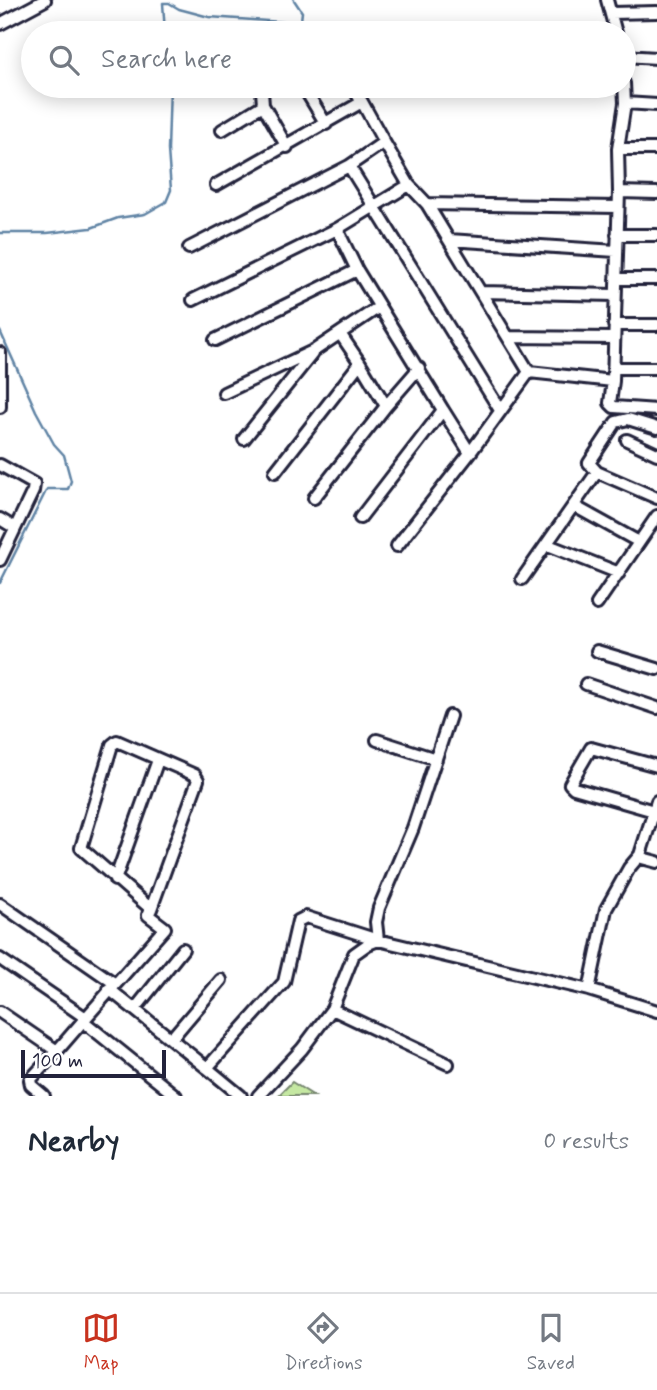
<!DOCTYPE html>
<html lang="en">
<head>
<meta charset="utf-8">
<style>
  body { margin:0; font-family:Mynerve,sans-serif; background:#f2f2f3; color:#1f2937 }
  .scale { position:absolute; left:21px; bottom:18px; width:145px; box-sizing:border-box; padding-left:7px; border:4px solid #22223b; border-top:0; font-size:19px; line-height:24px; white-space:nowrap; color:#22223b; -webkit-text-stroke:5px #fff; paint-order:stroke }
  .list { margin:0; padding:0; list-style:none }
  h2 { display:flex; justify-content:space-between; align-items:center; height:91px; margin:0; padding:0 28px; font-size:30px }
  h2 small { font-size:23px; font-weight:400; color:#747a83 }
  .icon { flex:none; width:38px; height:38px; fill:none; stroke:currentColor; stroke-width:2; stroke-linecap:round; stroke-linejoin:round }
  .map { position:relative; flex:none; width:657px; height:1096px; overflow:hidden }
  .search { position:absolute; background:#fff; box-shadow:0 4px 18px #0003; left:21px; right:21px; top:21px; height:77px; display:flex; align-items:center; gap:18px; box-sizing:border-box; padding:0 24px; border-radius:38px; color:#747a83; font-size:26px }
  .sheet { height:196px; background:#fff }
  nav { display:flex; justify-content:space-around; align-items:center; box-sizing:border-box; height:98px; border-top:2px solid #e0e1e3; background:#fff; font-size:19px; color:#747a83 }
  nav a { display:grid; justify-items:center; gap:4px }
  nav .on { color:#c8321e }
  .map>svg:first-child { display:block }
  .green { fill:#c5e8a2; stroke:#74856e; stroke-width:2 }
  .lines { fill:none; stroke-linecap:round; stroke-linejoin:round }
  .stream { stroke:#6184a5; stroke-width:2.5 }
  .minor-casing { stroke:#22223b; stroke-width:16 }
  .minor { stroke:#fff; stroke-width:10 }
</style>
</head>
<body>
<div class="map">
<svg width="657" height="1096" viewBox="0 0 657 1096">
  <rect width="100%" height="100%" fill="#fff"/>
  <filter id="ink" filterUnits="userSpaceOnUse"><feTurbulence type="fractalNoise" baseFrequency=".0143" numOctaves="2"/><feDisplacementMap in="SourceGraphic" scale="14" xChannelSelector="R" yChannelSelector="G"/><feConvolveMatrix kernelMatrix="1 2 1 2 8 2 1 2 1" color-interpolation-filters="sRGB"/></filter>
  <g filter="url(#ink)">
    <path class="green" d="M292 1082 314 1096H278Z"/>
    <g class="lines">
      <path class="stream" d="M165 33 163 3H169L179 9 209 17 296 23 301 20 302 12 294 0
        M0 233H47L91 228 118 218 145 214 166 202 171 190 168 150 170 86
        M0 331 36 411 54 444 64 455 71 481 68 489H47L0 583"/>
      <g class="minor-casing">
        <path id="minor" d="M607 0 616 33
          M611 13 657 12
          M0 24 45 0
          M624 56 657 58
          M624 83 625 103 618 149 619 192 657 193
          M303 86 326 124
          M352 86 362 102
          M625 103 657 105
          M263 105 262 91 264 86
          M222 130 263 105 287 147
          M384 142 409 185 427 204 529 372 470 453 397 546
          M618 149H657
          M349 166 500 410
          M427 204 618 207
          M337 229 357 270 443 410 360 518
          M617 235H657
          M449 240 616 251
          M189 248 349 166 384 142 362 102 216 185
          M616 279H657
          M481 292 615 295
          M193 300 337 229 409 185
          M614 325H657
          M508 337 614 338
          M215 340 357 270
          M0 353V407
          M613 368H657
          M529 372 613 381 619 192
          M613 381 610 403 614 407 657 410
          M224 393 315 350 379 307
          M386 406 419 368
          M443 410 470 453
          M657 428 628 419 616 422 589 463 597 472 657 498
          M244 439 312 354
          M627 440 657 454
          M0 465 34 484 33 491 0 560
          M275 472 360 363 341 335
          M314 498 386 406 360 363
          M574 506 639 542
          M0 519 15 528
          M548 545 619 573
          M522 579 597 472
          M597 604 657 516
          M597 651 657 669
          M586 684 657 708
          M377 740 436 759
          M657 766 591 748 570 784 574 788 654 811 640 855 642 858 657 862
          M657 801 654 811 657 812
          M115 880 158 760
          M0 904 114 983
          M151 909 81 848 112 745 117 741 195 775 198 780 151 909 148 915 165 928 83 1021 176 1096
          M0 959 86 1018
          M109 989 207 1068
          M589 990 606 909 629 868 640 855
          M135 1009 183 949
          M332 1009 448 1064
          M0 1012 57 1051 83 1021
          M171 1039 221 980
          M44 1096 31 1085 30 1080 57 1051
          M241 1096 207 1068 284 982 298 921 306 917 378 940 376 922 379 908 413 828 450 716
          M258 1096 302 1049 332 1009 354 954 368 944 378 940 589 990 657 1011"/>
      </g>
      <use href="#minor" class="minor"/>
    </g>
  </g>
</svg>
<div class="scale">100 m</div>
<div class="search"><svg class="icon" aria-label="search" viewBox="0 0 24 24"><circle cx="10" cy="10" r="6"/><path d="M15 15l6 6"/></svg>Search here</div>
</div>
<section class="sheet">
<h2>Nearby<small>0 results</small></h2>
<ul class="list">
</ul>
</section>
<nav>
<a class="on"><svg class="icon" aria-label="map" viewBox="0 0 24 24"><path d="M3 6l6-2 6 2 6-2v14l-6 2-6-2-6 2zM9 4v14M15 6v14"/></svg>Map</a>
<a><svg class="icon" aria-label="directions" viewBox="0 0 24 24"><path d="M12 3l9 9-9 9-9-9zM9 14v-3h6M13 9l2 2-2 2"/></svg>Directions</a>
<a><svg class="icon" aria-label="saved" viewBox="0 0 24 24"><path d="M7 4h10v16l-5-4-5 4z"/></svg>Saved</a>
</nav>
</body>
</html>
